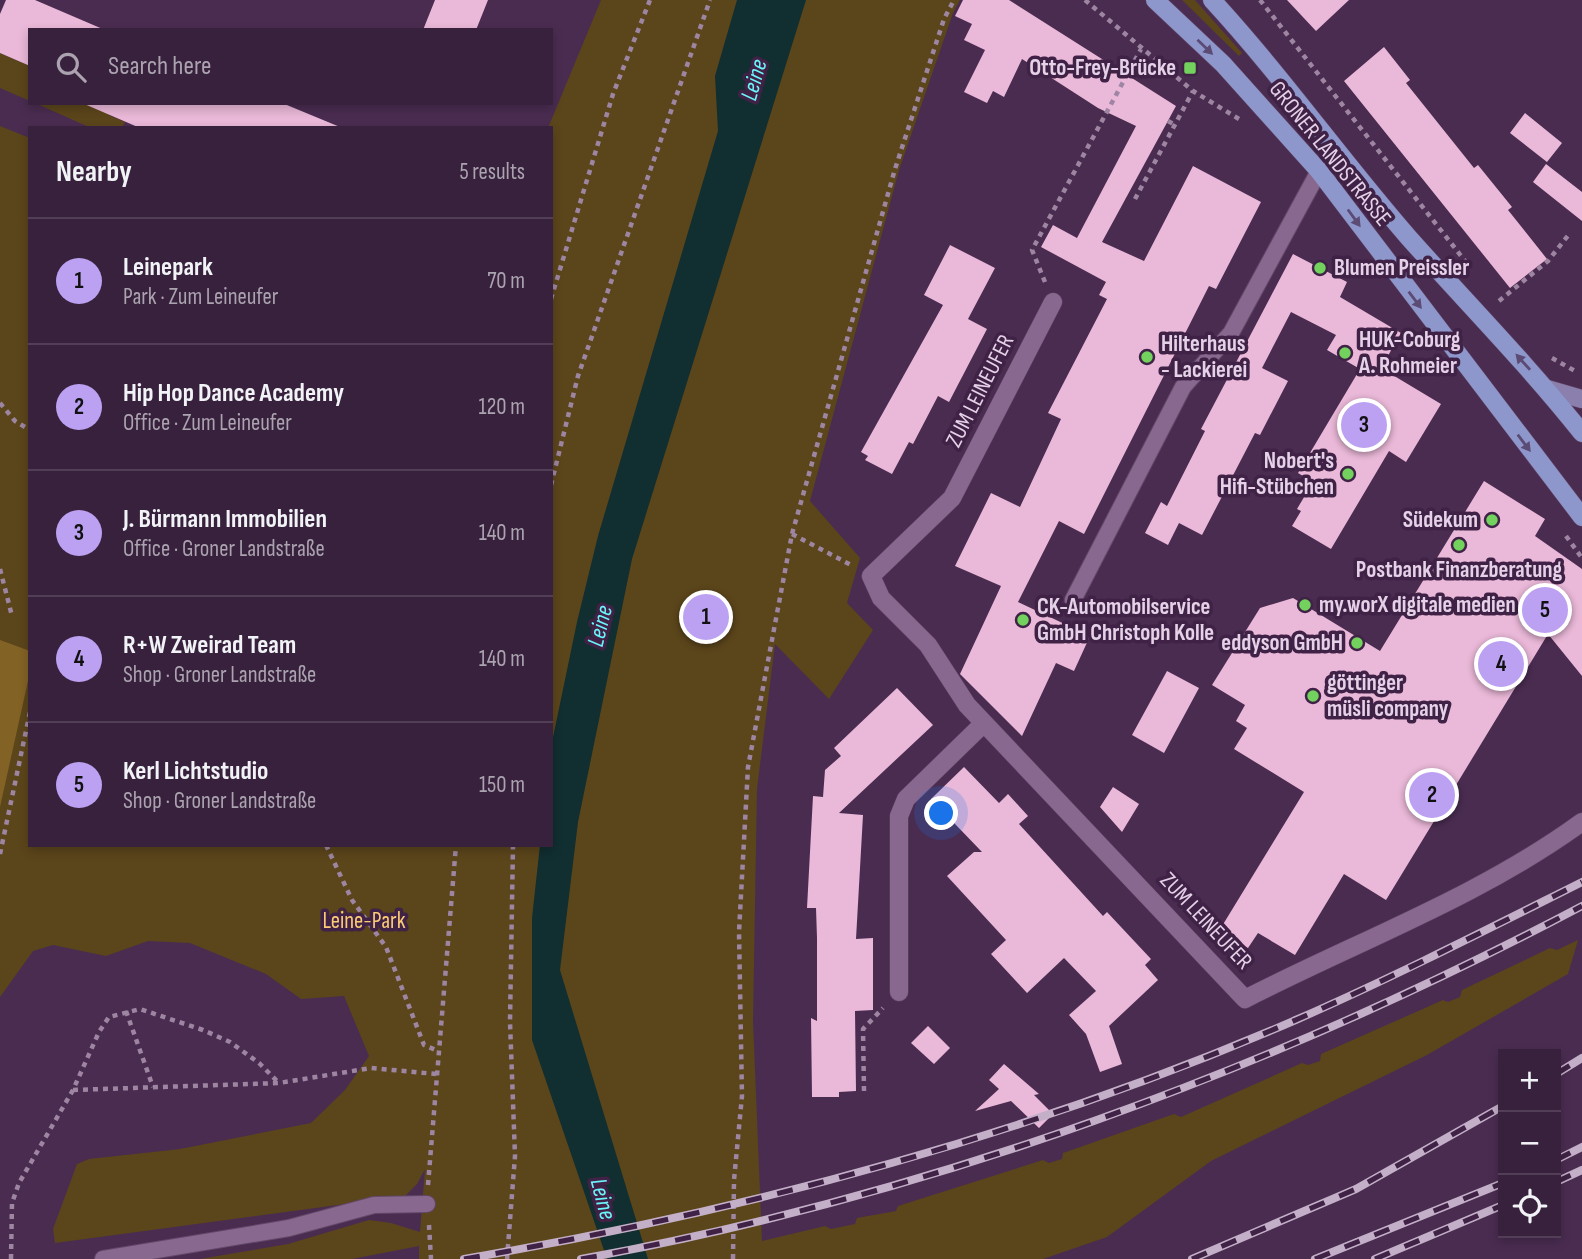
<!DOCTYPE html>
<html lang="en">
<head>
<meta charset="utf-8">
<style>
  body { margin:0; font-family:"Sofia Sans Condensed",sans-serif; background:#3f2944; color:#f1f3f6 }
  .controls { position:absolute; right:21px; bottom:21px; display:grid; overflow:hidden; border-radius:0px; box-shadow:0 4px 10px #0003 }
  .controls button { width:63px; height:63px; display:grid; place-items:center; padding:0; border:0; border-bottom:2px solid #523e57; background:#38213d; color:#f1f3f6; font:35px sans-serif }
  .you { position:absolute; left:942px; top:814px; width:24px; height:24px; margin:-18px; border:5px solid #fff; border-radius:50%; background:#1a73e8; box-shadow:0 0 0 10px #1a73e833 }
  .badge { display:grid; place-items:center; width:46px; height:46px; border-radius:50%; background:#bca0f2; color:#111; font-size:23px; font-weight:700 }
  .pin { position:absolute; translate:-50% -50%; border:4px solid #fff; box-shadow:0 2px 7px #0006 }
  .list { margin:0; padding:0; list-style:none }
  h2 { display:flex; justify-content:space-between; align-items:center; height:91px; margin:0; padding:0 28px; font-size:30px }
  h2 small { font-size:23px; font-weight:400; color:#aba3b0 }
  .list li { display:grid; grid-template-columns:46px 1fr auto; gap:21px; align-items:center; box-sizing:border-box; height:126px; padding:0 28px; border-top:2px solid #523e57 }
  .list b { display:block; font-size:26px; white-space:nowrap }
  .list p { margin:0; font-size:23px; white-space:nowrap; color:#aba3b0 }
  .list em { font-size:23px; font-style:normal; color:#aba3b0 }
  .icon { flex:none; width:38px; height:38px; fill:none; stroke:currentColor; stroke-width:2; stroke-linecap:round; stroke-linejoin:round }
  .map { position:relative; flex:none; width:1582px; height:1259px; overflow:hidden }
  .search { position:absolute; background:#38213d; box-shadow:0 4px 10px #0003; left:28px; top:28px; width:525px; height:77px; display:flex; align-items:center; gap:18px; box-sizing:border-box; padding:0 24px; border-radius:0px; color:#aba3b0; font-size:26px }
  .panel { position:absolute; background:#38213d; box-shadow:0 4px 10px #0003; left:28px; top:126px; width:525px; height:721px; border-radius:0px }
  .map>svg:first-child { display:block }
  .green { fill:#5b451b }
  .forest { fill:#836225 }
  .water { fill:#112e30 }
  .building { fill:#eab8d8 }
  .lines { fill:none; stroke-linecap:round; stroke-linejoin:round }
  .lane-casing { stroke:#634868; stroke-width:18 }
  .street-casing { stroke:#634868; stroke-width:19 }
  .secondary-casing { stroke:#634868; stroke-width:19 }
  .primary-casing { stroke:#634868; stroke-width:19 }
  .path { stroke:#9e86a3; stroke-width:4.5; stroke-dasharray:5 5; stroke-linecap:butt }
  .lane { stroke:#896890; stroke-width:16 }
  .street { stroke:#896890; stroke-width:18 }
  .secondary { stroke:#8b7fae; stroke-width:18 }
  .primary { stroke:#8e97cc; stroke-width:18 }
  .rail-casing { stroke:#c4afc8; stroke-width:8 }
  .rail { stroke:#3f2246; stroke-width:5; stroke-dasharray:16; stroke-linecap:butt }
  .oneway { fill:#5b4b75 }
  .poi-dot { fill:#72d25d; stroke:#3f2246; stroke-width:2.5 }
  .labels { text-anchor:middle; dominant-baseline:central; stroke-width:7; stroke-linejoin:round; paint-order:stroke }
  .poi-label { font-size:23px; font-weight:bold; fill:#e5d2e8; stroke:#3f2246; text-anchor:start }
  .street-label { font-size:23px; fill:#e5d2e8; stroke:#3f2246 }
  .park-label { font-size:23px; fill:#fccb75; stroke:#3f2246 }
  .water-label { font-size:24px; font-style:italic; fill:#6cf4fb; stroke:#3f2246 }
</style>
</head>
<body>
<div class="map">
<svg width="1582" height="1259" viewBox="0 0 1582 1259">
  <rect width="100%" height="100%" fill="#4a2c51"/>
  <path class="green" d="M601 0H960L953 13 899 170 810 501 860 558 847 603 873 630 829 699 775 644 757 789 753 1021 762 1241 825 1226 831 1229 855 1224 857 1218 896 1211 898 1206 1043 1160 1049 1163 1062 1159 1063 1153 1174 1114 1181 1117 1302 1063 1308 1065 1320 1061 1321 1054 1443 1000 1448 1002 1460 997 1462 990 1550 948 1557 950 1578 940 1568 974 1427 1055 1211 1161 1107 1237 1043 1259H419V1246L352 1259H200L288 1244 369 1220 391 1223 420 1232 425 1169 417 1184 405 1196 55 1243 53 1229 77 1164 89 1159 180 1149 311 1123 345 1090 369 1056 344 996 301 999 266 974 190 943 148 941 106 956 53 945 33 951 0 997V126L30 138V845H551V128H548Z
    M1182 0H1195L1242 53 1239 56Z
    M0 53 30 66V101L0 88Z
    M35 103H114L109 115 125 122 122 128H91Z"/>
  <path class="forest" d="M0 640 30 651V672L0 807Z"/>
  <path class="water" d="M737 0H806L632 559 578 822 560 970 648 1259H607L532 1040V918L540 845H551V747L577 622 598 536 718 131 715 76Z"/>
  <path class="building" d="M6 0H35L105 30H30V66L0 53V14Z
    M435 0H488L476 30H423Z
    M963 0H1009L1176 106 1102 242 1144 261 1193 166 1261 202 1216 289 1209 286 1084 534 1059 521 1018 602 1090 636 1074 671 1056 663 1022 736 960 674 1001 586 955 566 991 493 1020 507 1061 419 1048 413 1107 299 1099 295 1106 282 1041 247 1053 225 1077 238 1136 126 1098 108 1022 59 1004 97 993 91 987 103 964 92 985 50 964 40 972 24 955 16Z
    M1287 0H1349L1316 31Z
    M1384 47 1410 80 1406 83 1474 168 1478 165 1512 207 1508 210 1547 259 1510 288 1344 81Z
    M82 103H282L340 127 140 128Z
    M1525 113 1562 143 1547 162 1510 133Z
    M1546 164 1582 192V221L1533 182Z
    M950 245 995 268 968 319 987 329 949 402 938 396 913 444 909 442 892 474 865 460 868 456 861 452 943 305 924 295Z
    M1293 254 1347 282 1340 297 1401 333 1381 368 1441 404 1406 462 1389 451 1331 549 1292 526 1301 511 1297 509 1313 482 1298 473 1360 369 1327 350 1336 335 1291 312 1262 368 1288 381 1260 435 1255 433 1202 535 1179 523 1168 545 1145 533 1161 502 1167 506 1205 431 1201 429Z
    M1484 481 1545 519 1535 536 1582 569V676L1548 634 1386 900 1344 874 1295 955 1258 933 1248 948 1219 931 1304 792 1234 749 1247 728 1236 721 1245 705 1212 685 1260 608 1293 598 1380 651Z
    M1167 671 1199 688 1164 753 1132 735Z
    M897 688 933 725 839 813 863 815 856 939 873 938V1010L855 1011 856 1091 839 1092V1097H812L811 1018 817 1021V938L816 908H807L813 796 823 797 825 770 841 756 834 748Z
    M964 767 999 803 1008 794 1028 816 1019 824 1103 916 1107 912 1151 959 1145 965 1158 980 1109 1026 1122 1064 1100 1072 1086 1034 1069 1015 1096 991 1064 958 1027 993 991 954 1006 940 947 876 974 852H982L931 799Z
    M1113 787 1139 804 1122 832 1100 807Z
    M928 1026 950 1048 934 1064 911 1043Z
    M1004 1064 1039 1094 1034 1095 1053 1114 1039 1128 1011 1101 975 1111 999 1089 989 1080Z"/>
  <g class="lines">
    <g class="lane-casing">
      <path id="lane" d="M1073 600 1183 387 1231 333 1319 171
        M103 1259 289 1228 374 1205 427 1204"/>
    </g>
    <g class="street-casing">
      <path id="street" d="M1053 302 952 498 871 576 881 598 928 645 967 705 1245 999C1358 941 1479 897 1582 822
        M899 992V816L906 799 984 723"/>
    </g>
    <g class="secondary-casing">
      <path id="secondary" d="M1547 389 1582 399"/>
    </g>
    <g class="primary-casing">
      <path id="primary" d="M1155 0 1223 64 1319 171 1582 517
        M1212 0C1282 76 1341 160 1409 238 1467 303 1528 365 1582 433"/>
    </g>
    <path class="path" d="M1085 0 1193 91 1239 119
      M1260 0 1469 266
      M1168 121 1175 125
      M1135 199 1193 91
      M1045 282 1032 250 1141 49
      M551 299 613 94 650 0
      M1499 301 1548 261 1570 233
      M1552 358 1575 371
      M0 403 15 421 30 430
      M551 485 578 376 710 0
      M792 534 851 565
      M1566 536 1582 558
      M0 569 12 616
      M326 845 352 900 386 947 424 1045 438 1051
      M0 854 30 712
      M126 1011 153 1087
      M73 1090 279 1083 371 1068 436 1074
      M864 1091 863 1029 883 1008
      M428 1185 456 845
      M429 1225 431 1259
      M11 1259 12 1203 19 1183 73 1090 99 1032 109 1017 140 1009 203 1030 230 1042 259 1063 279 1083
      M507 1259 515 1156 510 1022 513 845
      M733 1259 734 1180 742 1096 739 932 748 767 792 534 895 169 944 19 954 0"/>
    <use href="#lane" class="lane"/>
    <use href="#street" class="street"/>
    <use href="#secondary" class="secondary"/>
    <use href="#primary" class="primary"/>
    <g class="rail-casing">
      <path id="rail" d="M1556 1074 1582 1058
        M1556 1160 1582 1147
        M1556 1182 1582 1170
        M464 1259C750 1210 1031 1135 1298 1019 1394 977 1488 929 1582 882
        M581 1259C928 1196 1270 1071 1582 906
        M1192 1259 1356 1189 1503 1106
        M1315 1259 1503 1183
        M1375 1259 1503 1205"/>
    </g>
    <use href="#rail" class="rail"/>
  </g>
  <defs><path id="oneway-solid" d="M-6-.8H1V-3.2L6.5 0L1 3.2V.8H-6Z" transform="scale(1.75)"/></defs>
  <g class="oneway">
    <use href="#oneway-solid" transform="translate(1205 47) rotate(44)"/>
    <use href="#oneway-solid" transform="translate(1354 218) rotate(54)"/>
    <use href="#oneway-solid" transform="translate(1415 300) rotate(53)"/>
    <use href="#oneway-solid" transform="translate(1523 362) rotate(-132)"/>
    <use href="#oneway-solid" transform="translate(1524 443) rotate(53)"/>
  </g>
  <g class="poi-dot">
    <rect x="1183" y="61" width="14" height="14" rx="3.5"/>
    <circle cx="1320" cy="268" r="7"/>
    <circle cx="1345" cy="353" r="7"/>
    <circle cx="1147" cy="357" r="7"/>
    <circle cx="1348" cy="474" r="7"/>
    <circle cx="1492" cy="520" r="7"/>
    <circle cx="1459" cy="545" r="7"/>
    <circle cx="1305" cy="605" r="7"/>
    <circle cx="1023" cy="620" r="7"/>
    <circle cx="1357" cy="643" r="7"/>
    <circle cx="1313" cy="696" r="7"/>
  </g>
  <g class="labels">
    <g class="poi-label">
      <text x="1176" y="68" text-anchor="end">Otto-Frey-Brücke</text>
      <text x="1334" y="268">Blumen Preissler</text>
      <text x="1359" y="340">HUK-Coburg<tspan x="1359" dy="26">A. Rohmeier</tspan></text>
      <text x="1161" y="344">Hilterhaus<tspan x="1161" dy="26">- Lackierei</tspan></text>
      <text x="1334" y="461" text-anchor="end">Nobert's<tspan x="1334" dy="26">Hifi-Stübchen</tspan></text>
      <text x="1478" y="520" text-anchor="end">Südekum</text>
      <text x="1459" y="570" text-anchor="middle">Postbank Finanzberatung</text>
      <text x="1319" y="605">my.worX digitale medien</text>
      <text x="1037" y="607">CK-Automobilservice<tspan x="1037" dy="26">GmbH Christoph Kolle</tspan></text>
      <text x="1343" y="643" text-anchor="end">eddyson GmbH</text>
      <text x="1327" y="683">göttinger<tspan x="1327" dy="26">müsli company</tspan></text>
    </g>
    <g class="street-label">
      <text transform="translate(1330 154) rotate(51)">GRONER LANDSTRASSE</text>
      <text transform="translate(980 391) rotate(-63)">ZUM LEINEUFER</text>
      <text transform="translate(1206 921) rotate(47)">ZUM LEINEUFER</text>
    </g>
    <g class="park-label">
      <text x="364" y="921">Leine-Park</text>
    </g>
    <g class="water-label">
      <text transform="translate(754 80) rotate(-74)">Leine</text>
      <text transform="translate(600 626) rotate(-76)">Leine</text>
      <text transform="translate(603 1199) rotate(75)">Leine</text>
    </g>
  </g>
</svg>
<div class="controls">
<button>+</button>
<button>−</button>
<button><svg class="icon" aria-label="locate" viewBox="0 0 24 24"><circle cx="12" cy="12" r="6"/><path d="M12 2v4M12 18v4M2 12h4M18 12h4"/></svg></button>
</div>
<div class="you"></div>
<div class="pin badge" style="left:706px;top:617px">1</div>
<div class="pin badge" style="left:1432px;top:795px">2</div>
<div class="pin badge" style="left:1364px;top:425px">3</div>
<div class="pin badge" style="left:1501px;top:664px">4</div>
<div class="pin badge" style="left:1545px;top:610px">5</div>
<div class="search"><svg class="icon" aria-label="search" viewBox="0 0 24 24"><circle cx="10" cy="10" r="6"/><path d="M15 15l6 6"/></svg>Search here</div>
<section class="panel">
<h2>Nearby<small>5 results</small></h2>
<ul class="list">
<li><span class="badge">1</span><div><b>Leinepark</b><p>Park · Zum Leineufer</p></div><em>70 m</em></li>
<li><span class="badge">2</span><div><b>Hip Hop Dance Academy</b><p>Office · Zum Leineufer</p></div><em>120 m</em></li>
<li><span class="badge">3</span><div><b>J. Bürmann Immobilien</b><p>Office · Groner Landstraße</p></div><em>140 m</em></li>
<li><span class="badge">4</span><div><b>R+W Zweirad Team</b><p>Shop · Groner Landstraße</p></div><em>140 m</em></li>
<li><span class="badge">5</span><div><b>Kerl Lichtstudio</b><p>Shop · Groner Landstraße</p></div><em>150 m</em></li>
</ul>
</section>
</div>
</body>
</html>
